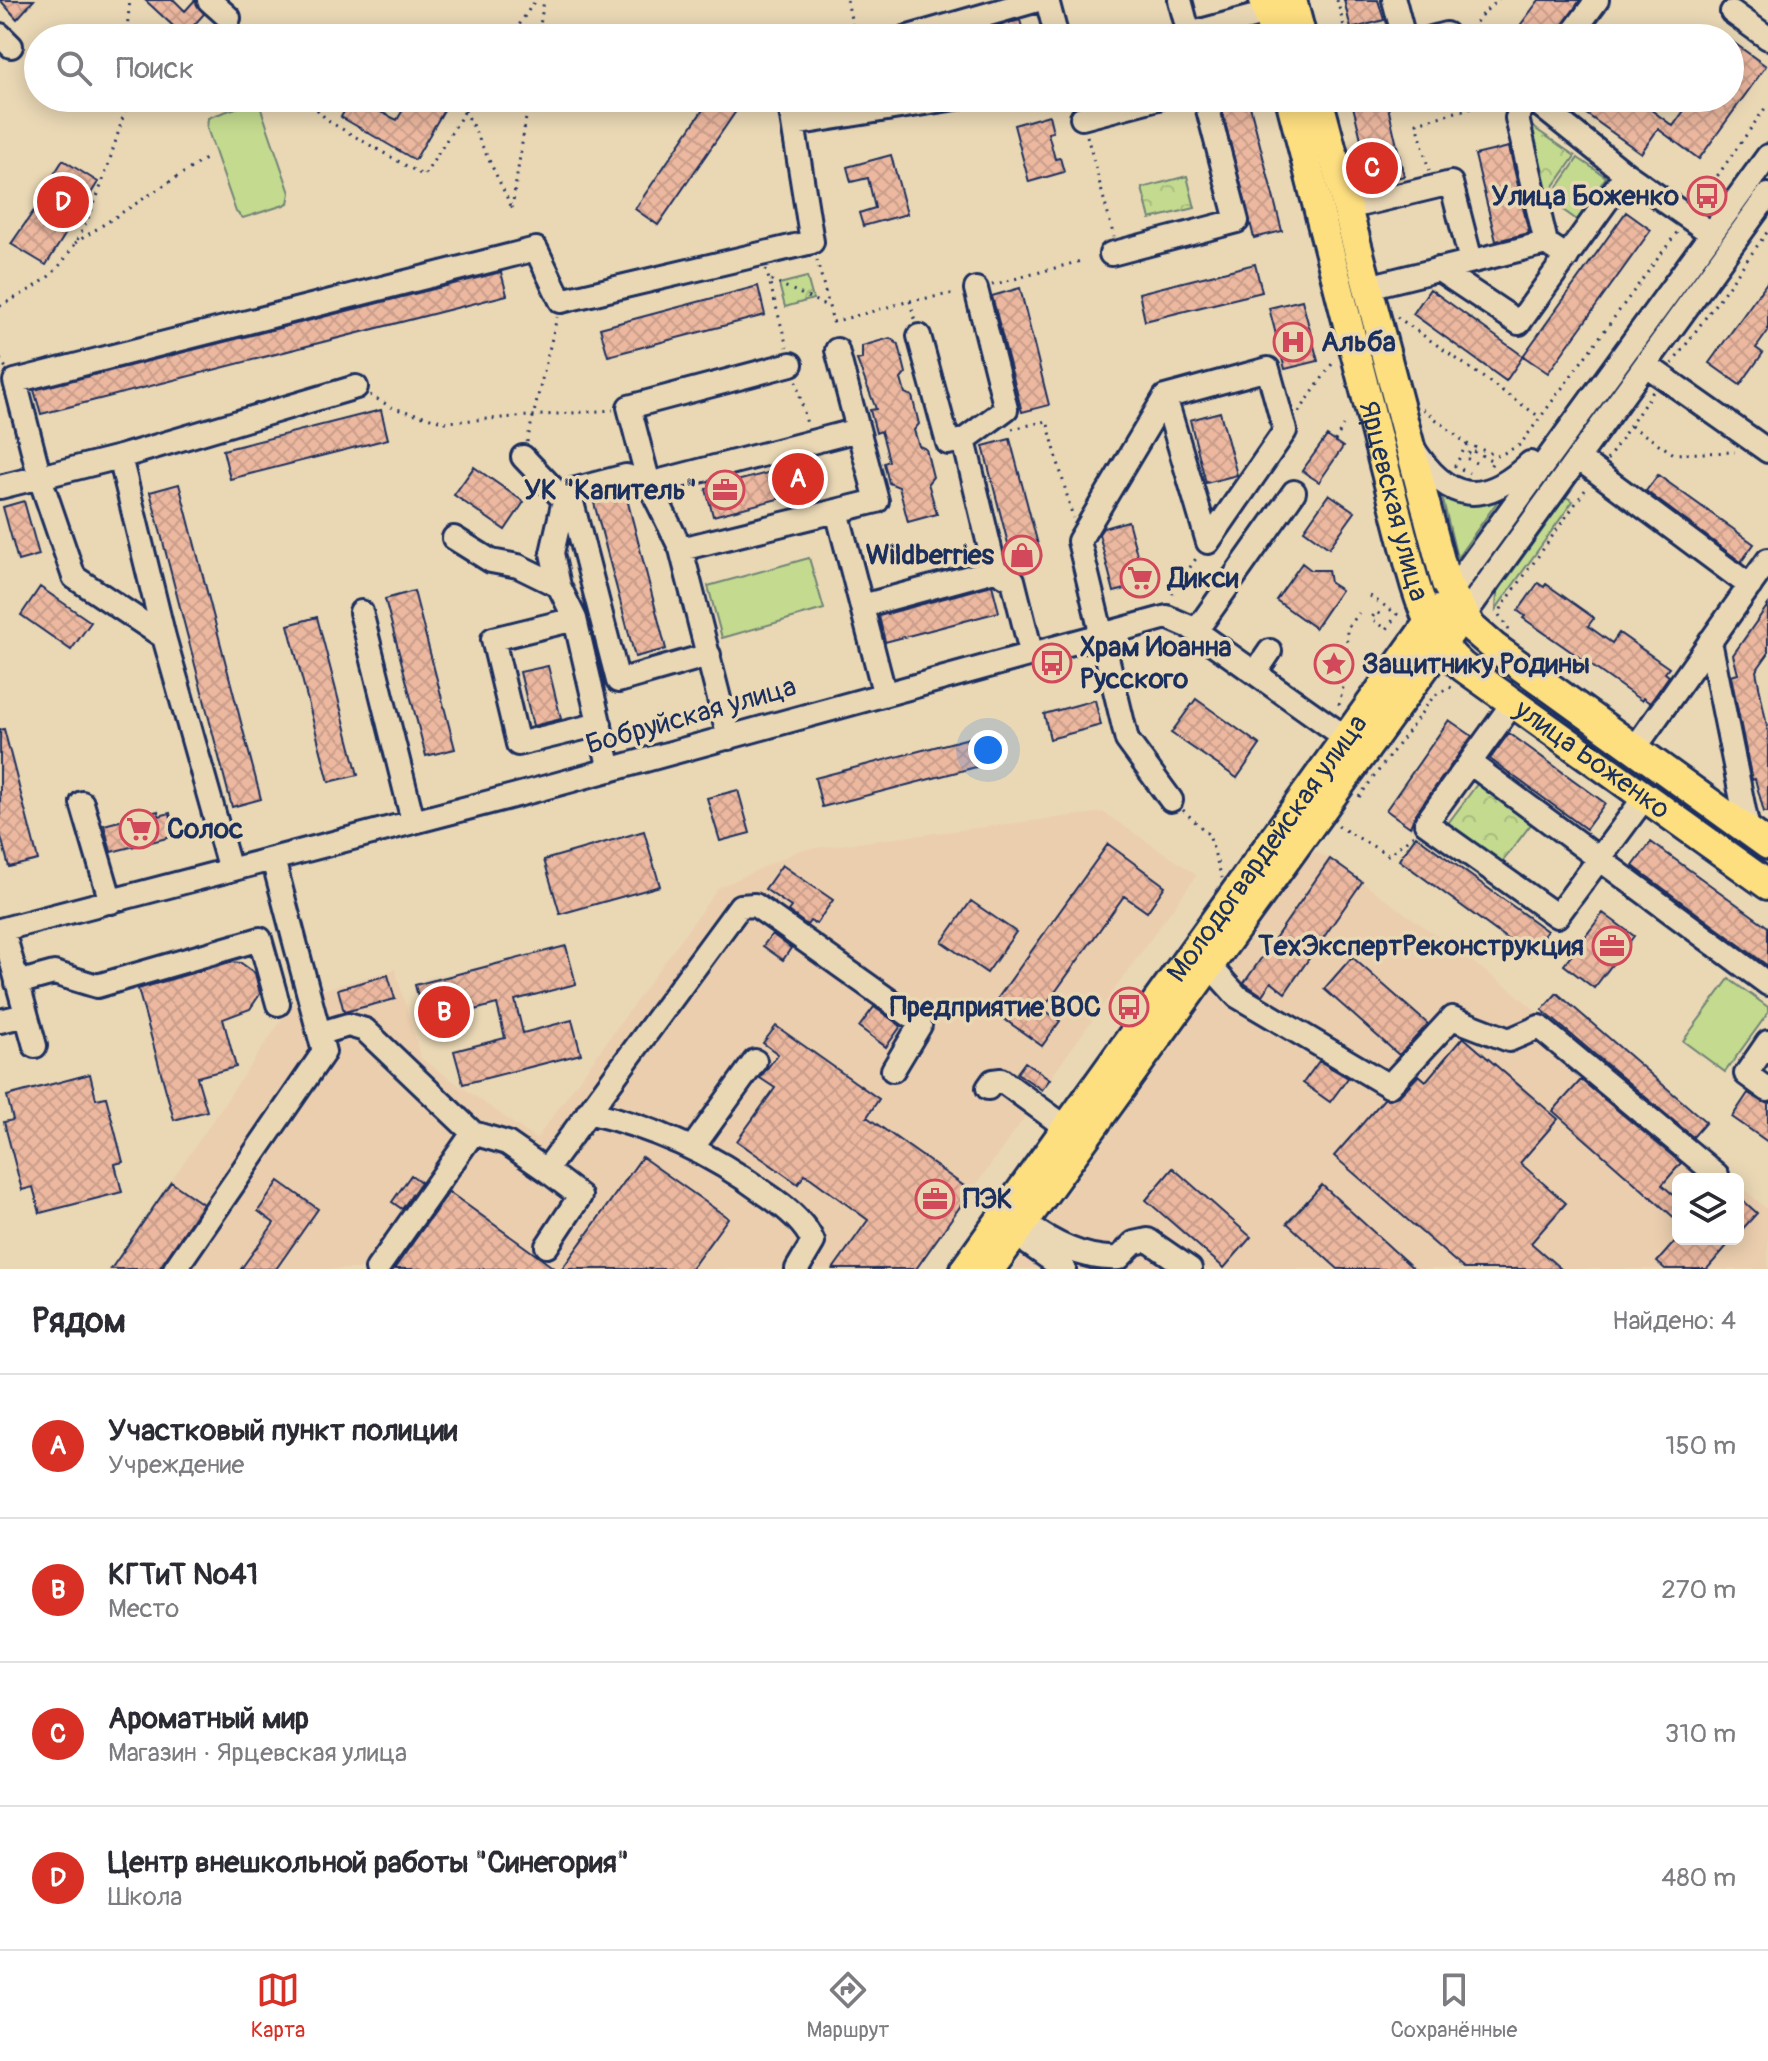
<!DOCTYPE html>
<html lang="ru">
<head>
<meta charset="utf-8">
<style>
  body { margin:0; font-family:Pangolin,sans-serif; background:#f2f2f3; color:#2b2b33 }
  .controls { position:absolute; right:24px; bottom:24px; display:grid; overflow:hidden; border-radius:12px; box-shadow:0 4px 20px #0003 }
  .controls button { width:72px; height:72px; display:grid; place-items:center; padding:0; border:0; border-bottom:2px solid #e1e1e2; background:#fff; color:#2b2b33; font:40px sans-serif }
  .you { position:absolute; left:988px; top:750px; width:28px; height:28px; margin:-20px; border:6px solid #fff; border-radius:50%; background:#1a73e8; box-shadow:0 0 0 12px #1a73e833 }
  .badge { display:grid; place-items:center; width:52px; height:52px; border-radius:50%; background:#d93025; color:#fff; font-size:26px; font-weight:700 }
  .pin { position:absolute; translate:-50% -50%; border:4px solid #fff; box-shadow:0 2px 8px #0006 }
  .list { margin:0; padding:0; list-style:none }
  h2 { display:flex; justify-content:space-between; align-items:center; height:104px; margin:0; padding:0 32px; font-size:34px }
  h2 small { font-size:26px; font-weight:400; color:#7c7c81 }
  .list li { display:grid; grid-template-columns:52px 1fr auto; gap:24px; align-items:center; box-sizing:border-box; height:144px; padding:0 32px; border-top:2px solid #e1e1e2 }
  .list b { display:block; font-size:30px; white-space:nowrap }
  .list p { margin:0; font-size:26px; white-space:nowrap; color:#7c7c81 }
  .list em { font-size:26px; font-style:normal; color:#7c7c81 }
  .icon { flex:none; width:44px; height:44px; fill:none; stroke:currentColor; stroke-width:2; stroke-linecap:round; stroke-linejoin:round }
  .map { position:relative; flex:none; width:1768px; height:1269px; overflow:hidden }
  .search { position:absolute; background:#fff; box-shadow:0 4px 20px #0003; left:24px; right:24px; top:24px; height:88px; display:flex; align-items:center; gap:20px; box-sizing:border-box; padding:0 28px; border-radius:44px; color:#7c7c81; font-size:30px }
  .sheet { height:680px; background:#fff }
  nav { display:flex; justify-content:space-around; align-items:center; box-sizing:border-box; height:112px; border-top:2px solid #e1e1e2; background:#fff; font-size:22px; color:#7c7c81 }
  nav a { display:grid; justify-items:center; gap:4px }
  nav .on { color:#d93025 }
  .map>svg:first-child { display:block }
  .built { fill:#ebceae }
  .grass { fill:#c3da8f; stroke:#6f8476; stroke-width:2 }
  .forest { fill:url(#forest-crowns); stroke:#6f8476; stroke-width:2 }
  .building { fill:url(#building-cross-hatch); stroke:#1b2f5e; stroke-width:2 }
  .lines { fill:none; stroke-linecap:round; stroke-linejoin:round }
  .minor-casing { stroke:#1b2f5e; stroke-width:28 }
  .major-casing { stroke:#1b2f5e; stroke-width:34 }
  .path { stroke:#1b2f5e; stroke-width:3; stroke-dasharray:2 6; stroke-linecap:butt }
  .minor { stroke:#ead8b5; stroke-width:22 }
  .major { stroke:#fedf80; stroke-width:28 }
  .labels { text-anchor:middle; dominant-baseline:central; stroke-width:7; stroke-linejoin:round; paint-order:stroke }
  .poi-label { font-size:28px; font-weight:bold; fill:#1b2f5e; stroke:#ead8b5; text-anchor:start }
  .street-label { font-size:28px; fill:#1b2f5e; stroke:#ead8b5 }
</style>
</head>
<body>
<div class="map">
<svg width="1768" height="1269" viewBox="0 0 1768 1269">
  <defs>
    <pattern id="forest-crowns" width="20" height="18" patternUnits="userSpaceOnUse" patternTransform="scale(2)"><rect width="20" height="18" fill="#c3da8f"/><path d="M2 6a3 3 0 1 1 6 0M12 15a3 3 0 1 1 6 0" fill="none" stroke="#a7bb7e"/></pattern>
    <pattern id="building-cross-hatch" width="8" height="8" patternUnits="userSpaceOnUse" patternTransform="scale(2)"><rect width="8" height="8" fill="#ecb89f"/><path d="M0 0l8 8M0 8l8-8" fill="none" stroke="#ca9e8b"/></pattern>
  </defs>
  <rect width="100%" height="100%" fill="#ead8b5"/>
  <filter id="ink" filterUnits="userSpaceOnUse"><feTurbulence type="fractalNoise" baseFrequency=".0125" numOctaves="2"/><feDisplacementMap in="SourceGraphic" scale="16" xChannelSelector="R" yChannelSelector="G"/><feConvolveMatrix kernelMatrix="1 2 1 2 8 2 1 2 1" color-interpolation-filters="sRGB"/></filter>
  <g filter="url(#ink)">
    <path class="built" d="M1103 812 1197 875 1042 1090 1031 1083 1018 1101 1030 1110 916 1269H111L297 997 395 969 421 1058 536 1139 718 888 800 850Z
      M1312 850 1330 859 1513 991 1732 1179H1678V1239H1738V1184L1768 1210V1269H1013Z"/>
    <path class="grass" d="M253 102 261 109 290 193 288 203 284 205 243 218 236 212 207 128 208 118 213 116Z
      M1578 158 1606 177 1577 220 1549 200Z
      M1441 492 1473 503 1497 502 1457 558Z
      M1566 497 1573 501 1496 609 1497 593Z
      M809 558 824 609 722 638 708 586Z
      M1729 979 1768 1007V1013L1725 1072 1683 1041Z"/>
    <path class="forest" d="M1530 125 1575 156 1547 196Z
      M1187 176 1195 208 1150 219 1142 188Z
      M807 277 813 299 785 307 779 284Z
      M1481 779 1535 819 1499 866 1446 826Z"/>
    <path class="building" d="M0 0H34L17 19Z
      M145 0H174L185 11 195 0 204 14 184 36Z
      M1344 0H1378L1384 20 1351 29Z
      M1539 0H1580L1555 38H1527L1516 31Z
      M1020 20 1025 38H967L966 35Z
      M1730 40 1766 66 1699 159 1658 129 1641 153 1564 98H1635L1673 126 1693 98H1730Z
      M352 98 397 120 410 98H451L415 160 341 117Z
      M711 98H745L658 225 635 209Z
      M1219 98H1248L1282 231 1254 238Z
      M1351 98H1386L1404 176 1372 184Z
      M1049 115 1053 132 1048 133 1055 159 1060 158 1064 172 1029 182 1014 125Z
      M1509 147 1529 233 1496 241 1475 155Z
      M891 155 907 214 863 226 859 213 875 208 868 178 851 182 847 167Z
      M63 160 98 182 46 265 11 244 51 186 48 184Z
      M1626 212 1651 230 1548 373 1523 356Z
      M1255 264 1262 292 1145 321 1139 293Z
      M501 272 507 295 41 414 34 390Z
      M1768 281V331L1756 348 1763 353 1740 385 1709 363Z
      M758 286 765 315 608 356 600 328Z
      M1020 288 1049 405 1022 412 992 296Z
      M1430 289 1523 356 1506 381 1413 314Z
      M1302 300 1318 361 1285 369 1269 308Z
      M890 338 899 345 906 373 901 379 905 393 912 396 919 424 914 430 919 446 926 449 933 477 928 483 937 514 908 522 899 487 889 483 884 463 889 461 885 445 881 431 876 433 870 410 876 409 857 360 862 359V346Z
      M381 410 388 439 230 479 223 450Z
      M1220 412 1237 475 1206 483 1190 420Z
      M1327 436 1343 447 1319 482 1302 471Z
      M1010 439 1041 556 1013 563 983 446Z
      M809 462 816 489 713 516 706 489Z
      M474 467 524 502 505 530 454 495Z
      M1658 475 1754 544 1741 562 1646 491Z
      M179 484 261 799 232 807 150 492Z
      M625 491 666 649 635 657 593 499Z
      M1329 494 1355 512 1329 548 1304 530Z
      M24 501 39 555 18 561 3 507Z
      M1128 521 1145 584 1114 592 1099 534 1103 528Z
      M1302 563 1311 570H1328L1330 583 1341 590 1315 628 1276 600Z
      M1538 583 1544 587 1546 584 1594 618 1588 626 1612 643 1619 633 1669 668 1665 673 1669 676 1650 703 1643 698 1642 701 1523 618 1525 616 1518 611Z
      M992 585 999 612 885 642 879 616Z
      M40 587 91 622 71 650 21 615Z
      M414 591 455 749 426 756 385 599Z
      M1768 605V654L1756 671 1768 731V812H1764L1755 779 1752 780 1731 676 1738 674 1733 655Z
      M317 617 358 775 329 782 288 625Z
      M548 666 561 719 533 726 520 672Z
      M1196 699 1260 745 1237 778 1171 733Z
      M1095 700 1101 725 1050 739 1044 714Z
      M1449 720 1472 736 1415 815 1410 827 1386 810Z
      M4 729 38 860 9 867 0 833V730Z
      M1509 733 1605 803 1586 829 1490 759Z
      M973 737 980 766 822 807 815 778Z
      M738 790 750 833 720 841 707 798Z
      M158 811 159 816 170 813 175 836 111 852 104 825Z
      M644 831 660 886 560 914 544 860Z
      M1416 836 1547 931 1529 955 1399 860Z
      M1651 842 1768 927V966L1633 866Z
      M1108 844 1165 886 1147 912 1124 896 1043 1009 1060 1021 1042 1046 990 1009Z
      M1330 859 1362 882 1285 993 1271 982 1262 995 1244 983Z
      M782 865 833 900 816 924 810 921 807 925 788 911 791 907 765 889Z
      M971 901 1016 932 987 973 942 942Z
      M1603 913 1634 936 1594 988 1564 965Z
      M772 934 791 948 783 960 763 946Z
      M566 946 576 984 515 1000 523 1033 572 1020 581 1054 463 1084 454 1051 505 1038 497 1004 425 1023 415 985Z
      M1352 957 1428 1024 1399 1055 1324 989Z
      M230 962 241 963 255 973 260 994 250 1009 223 1019 236 1067 197 1077 207 1111 174 1120 138 989Z
      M388 975 395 999 344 1012 338 989Z
      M1557 993 1706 1122 1693 1137 1542 1010Z
      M874 1007 901 1026 886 1047 859 1027Z
      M776 1026 879 1099 867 1117 971 1191 916 1269H833L868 1220 805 1174 798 1184 737 1141 775 1088 760 1078 778 1054 763 1043Z
      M1463 1037 1558 1119 1520 1163 1566 1203 1531 1243 1561 1269H1464L1334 1156 1384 1099 1399 1096 1419 1075 1426 1081Z
      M1319 1061 1348 1078 1330 1102 1303 1083Z
      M1025 1062 1050 1079 1042 1090 1017 1073Z
      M90 1074 96 1099 106 1097 123 1162 115 1164 122 1192 40 1213 33 1187 22 1190 4 1122 13 1120 7 1096Z
      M1581 1080 1681 1163 1662 1185 1678 1199V1221L1553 1111Z
      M1748 1093 1768 1104V1142L1732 1117Z
      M642 1157 728 1218 691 1269H562Z
      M1173 1168 1251 1237 1224 1268 1146 1200Z
      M411 1175 421 1182 402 1209 392 1202Z
      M279 1181 318 1209 276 1269H241L274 1223 258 1211Z
      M171 1182 203 1204 163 1263 159 1269H111Z
      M1322 1185 1414 1269H1338L1287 1223Z
      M449 1192 539 1257 555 1269H394Z
      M1738 1196 1757 1213 1738 1234Z
      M1677 1239H1733L1707 1269H1665L1657 1262Z"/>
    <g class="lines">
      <g class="minor-casing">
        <path id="minor" d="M209 0 229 18
          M1047 0 1057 38
          M1180 0 1190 38
          M1394 0 1404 38
          M1732 12 1768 38
          M0 35 11 46
          M905 38 1038 0
          M1174 38 1267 13
          M1431 38 1446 34
          M1569 38 1597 0
          M1526 98 1517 118 1546 243
          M1531 98 1626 174 1712 234
          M1082 118 1158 98
          M794 124 956 98
          M1347 208 1451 183 1471 261
          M1111 254 1237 221 1205 98
          M1438 269 1519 323 1626 174
          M1368 287 1546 243 1567 257
          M919 336 948 443 964 440 1006 409 976 289
          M1646 365 1768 451
          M1165 397 1208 542
          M964 440 995 570 1013 580 1031 652
          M1413 448C1448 503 1484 507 1530 463
          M120 457 164 637 230 870
          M523 457 564 500 552 553 559 586 575 619 610 770
          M1578 458 1750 586
          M0 487 120 457 356 387
          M837 511 884 692
          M454 538 491 561 518 566 559 586
          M681 549 877 501 837 350
          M1450 593 1768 156
          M862 606 995 570
          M361 612 413 821
          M1463 617 1768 195
          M575 619 493 639 518 744 600 724
          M1196 631 1294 492
          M164 637 74 577 40 478 15 381 536 249 561 301 812 242 789 98
          M1710 641 1748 830
          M709 655 618 681 569 491 626 476 649 484 858 430
          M1255 673 1270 651
          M1513 703 1426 823 1557 916 1645 797
          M729 738 681 549 649 484 629 407 791 364
          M1635 748 1768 560
          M1470 763 1768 984
          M1171 800 1127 740 1079 541 1165 397 1268 369 1285 431 1208 542
          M82 803 111 902
          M0 930 536 790 1167 617 1190 627 1359 747
          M3 930 35 1046
          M1210 966 1237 996 1389 1086 1452 1018 1509 1040 1539 1027 1717 1175 1714 1179
          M17 983 54 973 97 986 260 939 278 1004
          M0 1021 26 1015
          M321 1033 348 1025 365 1030 473 1133
          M1768 1042 1746 1074 1768 1090
          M988 1088 993 1081 1001 1080 1079 1137
          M588 1112C656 1128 710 1153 766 1194 784 1206 805 1222 813 1242L797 1269
          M693 1147 755 1061
          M546 1170 580 1196 547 1246
          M1024 1223C1053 1243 1083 1260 1119 1258L1134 1243 1148 1240 1190 1269
          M1029 1244 1064 1269
          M175 1269 324 1052 273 859
          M377 1269 473 1133 507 1143 546 1170 740 906 755 905 915 1019 920 1025 893 1070"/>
      </g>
      <g class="major-casing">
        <g id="major">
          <path d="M1264 0 1274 38"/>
          <path d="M1292 0 1302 38"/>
          <path id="s1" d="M1290 98 1411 570C1421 607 1433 641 1463 667L1768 885"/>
          <path d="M1318 98 1446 583 1471 627 1494 647 1768 845"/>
          <path id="s2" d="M965 1269 1438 610"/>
          <path d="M990 1269 1451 631"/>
        </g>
      </g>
      <path class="path" d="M847 0 855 38
        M1337 0 1347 38
        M240 29 248 38
        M126 38 130 0
        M511 38 535 0
        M538 38 544 0
        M1475 38C1470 20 1486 11 1499 0
        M306 98 328 121 424 176 473 98
        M465 110 512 208
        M1087 136 1114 237
        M1429 171 1417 123 1488 103 1490 98
        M1699 202 1768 104
        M512 208 529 98
        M75 243 208 157
        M817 260 833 322 910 301 915 321
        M766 269 787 347
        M771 280 829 307
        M992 285 1081 261
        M910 301 957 293
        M0 306C14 298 30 291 43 281 90 247 111 152 129 98
        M1397 317 1541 418
        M0 359 6 368
        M1672 364 1768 231
        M796 381 807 424
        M370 395 393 408 446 422 613 410
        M1423 409 1467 444 1498 456 1520 445 1678 231
        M1299 412 1334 361
        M1631 426 1674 454 1735 452
        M1012 429 1047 421 1073 518
        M1335 441 1343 426
        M527 442 557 317
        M1467 444 1455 466 1469 473
        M1607 460 1654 390
        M1476 463 1466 458 1471 450 1493 461 1489 469
        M1172 594 1197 557
        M1370 596 1397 614 1387 629 1371 619 1376 612 1384 617
        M1509 630 1499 615 1502 607 1588 486
        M1339 705 1346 674 1347 629 1359 613
        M1359 797 1434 696 1449 687 1457 690
        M1183 810 1209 835 1222 878
        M1338 826 1388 855 1415 834"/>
      <use href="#minor" class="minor"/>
      <use href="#major" class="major"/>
    </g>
  </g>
  <defs>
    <g id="bus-ring" transform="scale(2)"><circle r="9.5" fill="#ead8b5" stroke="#d1495b" stroke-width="1.5"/><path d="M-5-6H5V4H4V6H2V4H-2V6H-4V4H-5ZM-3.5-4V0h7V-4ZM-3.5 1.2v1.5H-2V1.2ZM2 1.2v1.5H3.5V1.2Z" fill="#d1495b"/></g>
    <g id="hospital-ring" transform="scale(2)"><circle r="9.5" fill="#ead8b5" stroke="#d1495b" stroke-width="1.5"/><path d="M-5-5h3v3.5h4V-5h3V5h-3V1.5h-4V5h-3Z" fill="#d1495b"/></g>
    <g id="office-ring" transform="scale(2)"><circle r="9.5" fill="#ead8b5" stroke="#d1495b" stroke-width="1.5"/><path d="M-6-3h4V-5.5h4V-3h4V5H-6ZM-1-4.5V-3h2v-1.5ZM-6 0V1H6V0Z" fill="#d1495b"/></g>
    <g id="shop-ring" transform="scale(2)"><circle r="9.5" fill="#ead8b5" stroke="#d1495b" stroke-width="1.5"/><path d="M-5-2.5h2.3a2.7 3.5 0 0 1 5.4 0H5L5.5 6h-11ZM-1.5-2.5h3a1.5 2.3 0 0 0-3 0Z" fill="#d1495b"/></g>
    <g id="supermarket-ring" transform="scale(2)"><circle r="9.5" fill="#ead8b5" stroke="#d1495b" stroke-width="1.5"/><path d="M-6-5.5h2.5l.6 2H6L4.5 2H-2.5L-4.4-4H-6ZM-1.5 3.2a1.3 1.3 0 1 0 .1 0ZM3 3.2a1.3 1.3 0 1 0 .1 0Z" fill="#d1495b"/></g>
    <g id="sight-ring" transform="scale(2)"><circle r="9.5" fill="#ead8b5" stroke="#d1495b" stroke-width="1.5"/><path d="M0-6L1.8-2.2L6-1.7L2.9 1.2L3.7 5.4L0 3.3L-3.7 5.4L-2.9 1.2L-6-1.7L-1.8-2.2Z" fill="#d1495b"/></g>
  </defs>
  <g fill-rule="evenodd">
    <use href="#bus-ring" x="1707" y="196"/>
    <use href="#hospital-ring" x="1293" y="342"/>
    <use href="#office-ring" x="725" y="490"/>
    <use href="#shop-ring" x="1022" y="555"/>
    <use href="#supermarket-ring" x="1140" y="578"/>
    <use href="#bus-ring" x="1052" y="663"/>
    <use href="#sight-ring" x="1334" y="664"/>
    <use href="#supermarket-ring" x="139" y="829"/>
    <use href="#office-ring" x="1612" y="946"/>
    <use href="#bus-ring" x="1129" y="1007"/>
    <use href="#office-ring" x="935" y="1199"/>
  </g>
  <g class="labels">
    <g class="poi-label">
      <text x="1679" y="196" text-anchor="end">Улица Боженко</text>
      <text x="1321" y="342">Альба</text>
      <text x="697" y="490" text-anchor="end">УК "Капитель"</text>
      <text x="994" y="555" text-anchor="end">Wildberries</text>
      <text x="1168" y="578">Дикси</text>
      <text x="1080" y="647">Храм Иоанна<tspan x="1080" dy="32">Русского</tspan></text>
      <text x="1362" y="664">Защитнику Родины</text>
      <text x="167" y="829">Солос</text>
      <text x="1584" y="946" text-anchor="end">ТехЭкспертРеконструкция</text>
      <text x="1101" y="1007" text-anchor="end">Предприятие ВОС</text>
      <text x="963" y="1199">ПЭК</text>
    </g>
    <g class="street-label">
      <text stroke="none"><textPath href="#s1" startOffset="416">Ярцевская улица</textPath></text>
      <text transform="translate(691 716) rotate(-16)">Бобруйская улица</text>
      <text stroke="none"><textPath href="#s1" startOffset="758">улица Боженко</textPath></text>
      <text stroke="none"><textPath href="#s2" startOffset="518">Молодогвардейская улица</textPath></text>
    </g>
  </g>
</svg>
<div class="controls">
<button><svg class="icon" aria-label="layers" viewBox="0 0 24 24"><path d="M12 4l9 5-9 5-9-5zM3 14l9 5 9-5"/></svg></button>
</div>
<div class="you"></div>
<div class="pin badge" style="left:798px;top:479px">A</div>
<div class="pin badge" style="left:444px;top:1012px">B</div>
<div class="pin badge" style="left:1372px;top:168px">C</div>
<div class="pin badge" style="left:63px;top:202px">D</div>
<div class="search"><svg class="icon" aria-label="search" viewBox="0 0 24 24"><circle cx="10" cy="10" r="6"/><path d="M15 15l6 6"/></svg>Поиск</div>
</div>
<section class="sheet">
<h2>Рядом<small>Найдено: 4</small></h2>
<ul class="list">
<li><span class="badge">A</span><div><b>Участковый пункт полиции</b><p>Учреждение</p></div><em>150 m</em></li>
<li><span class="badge">B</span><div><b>КГТиТ №41</b><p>Место</p></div><em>270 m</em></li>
<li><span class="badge">C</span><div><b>Ароматный мир</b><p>Магазин · Ярцевская улица</p></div><em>310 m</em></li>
<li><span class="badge">D</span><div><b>Центр внешкольной работы &quot;Синегория&quot;</b><p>Школа</p></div><em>480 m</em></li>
</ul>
</section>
<nav>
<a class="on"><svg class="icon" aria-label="map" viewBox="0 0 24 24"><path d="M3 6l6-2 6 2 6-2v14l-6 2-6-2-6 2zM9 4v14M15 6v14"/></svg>Карта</a>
<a><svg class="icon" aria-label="directions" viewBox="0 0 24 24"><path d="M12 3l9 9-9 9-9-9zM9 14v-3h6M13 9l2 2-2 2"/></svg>Маршрут</a>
<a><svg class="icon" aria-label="saved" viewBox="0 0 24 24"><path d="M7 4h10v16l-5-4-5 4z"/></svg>Сохранённые</a>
</nav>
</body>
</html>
